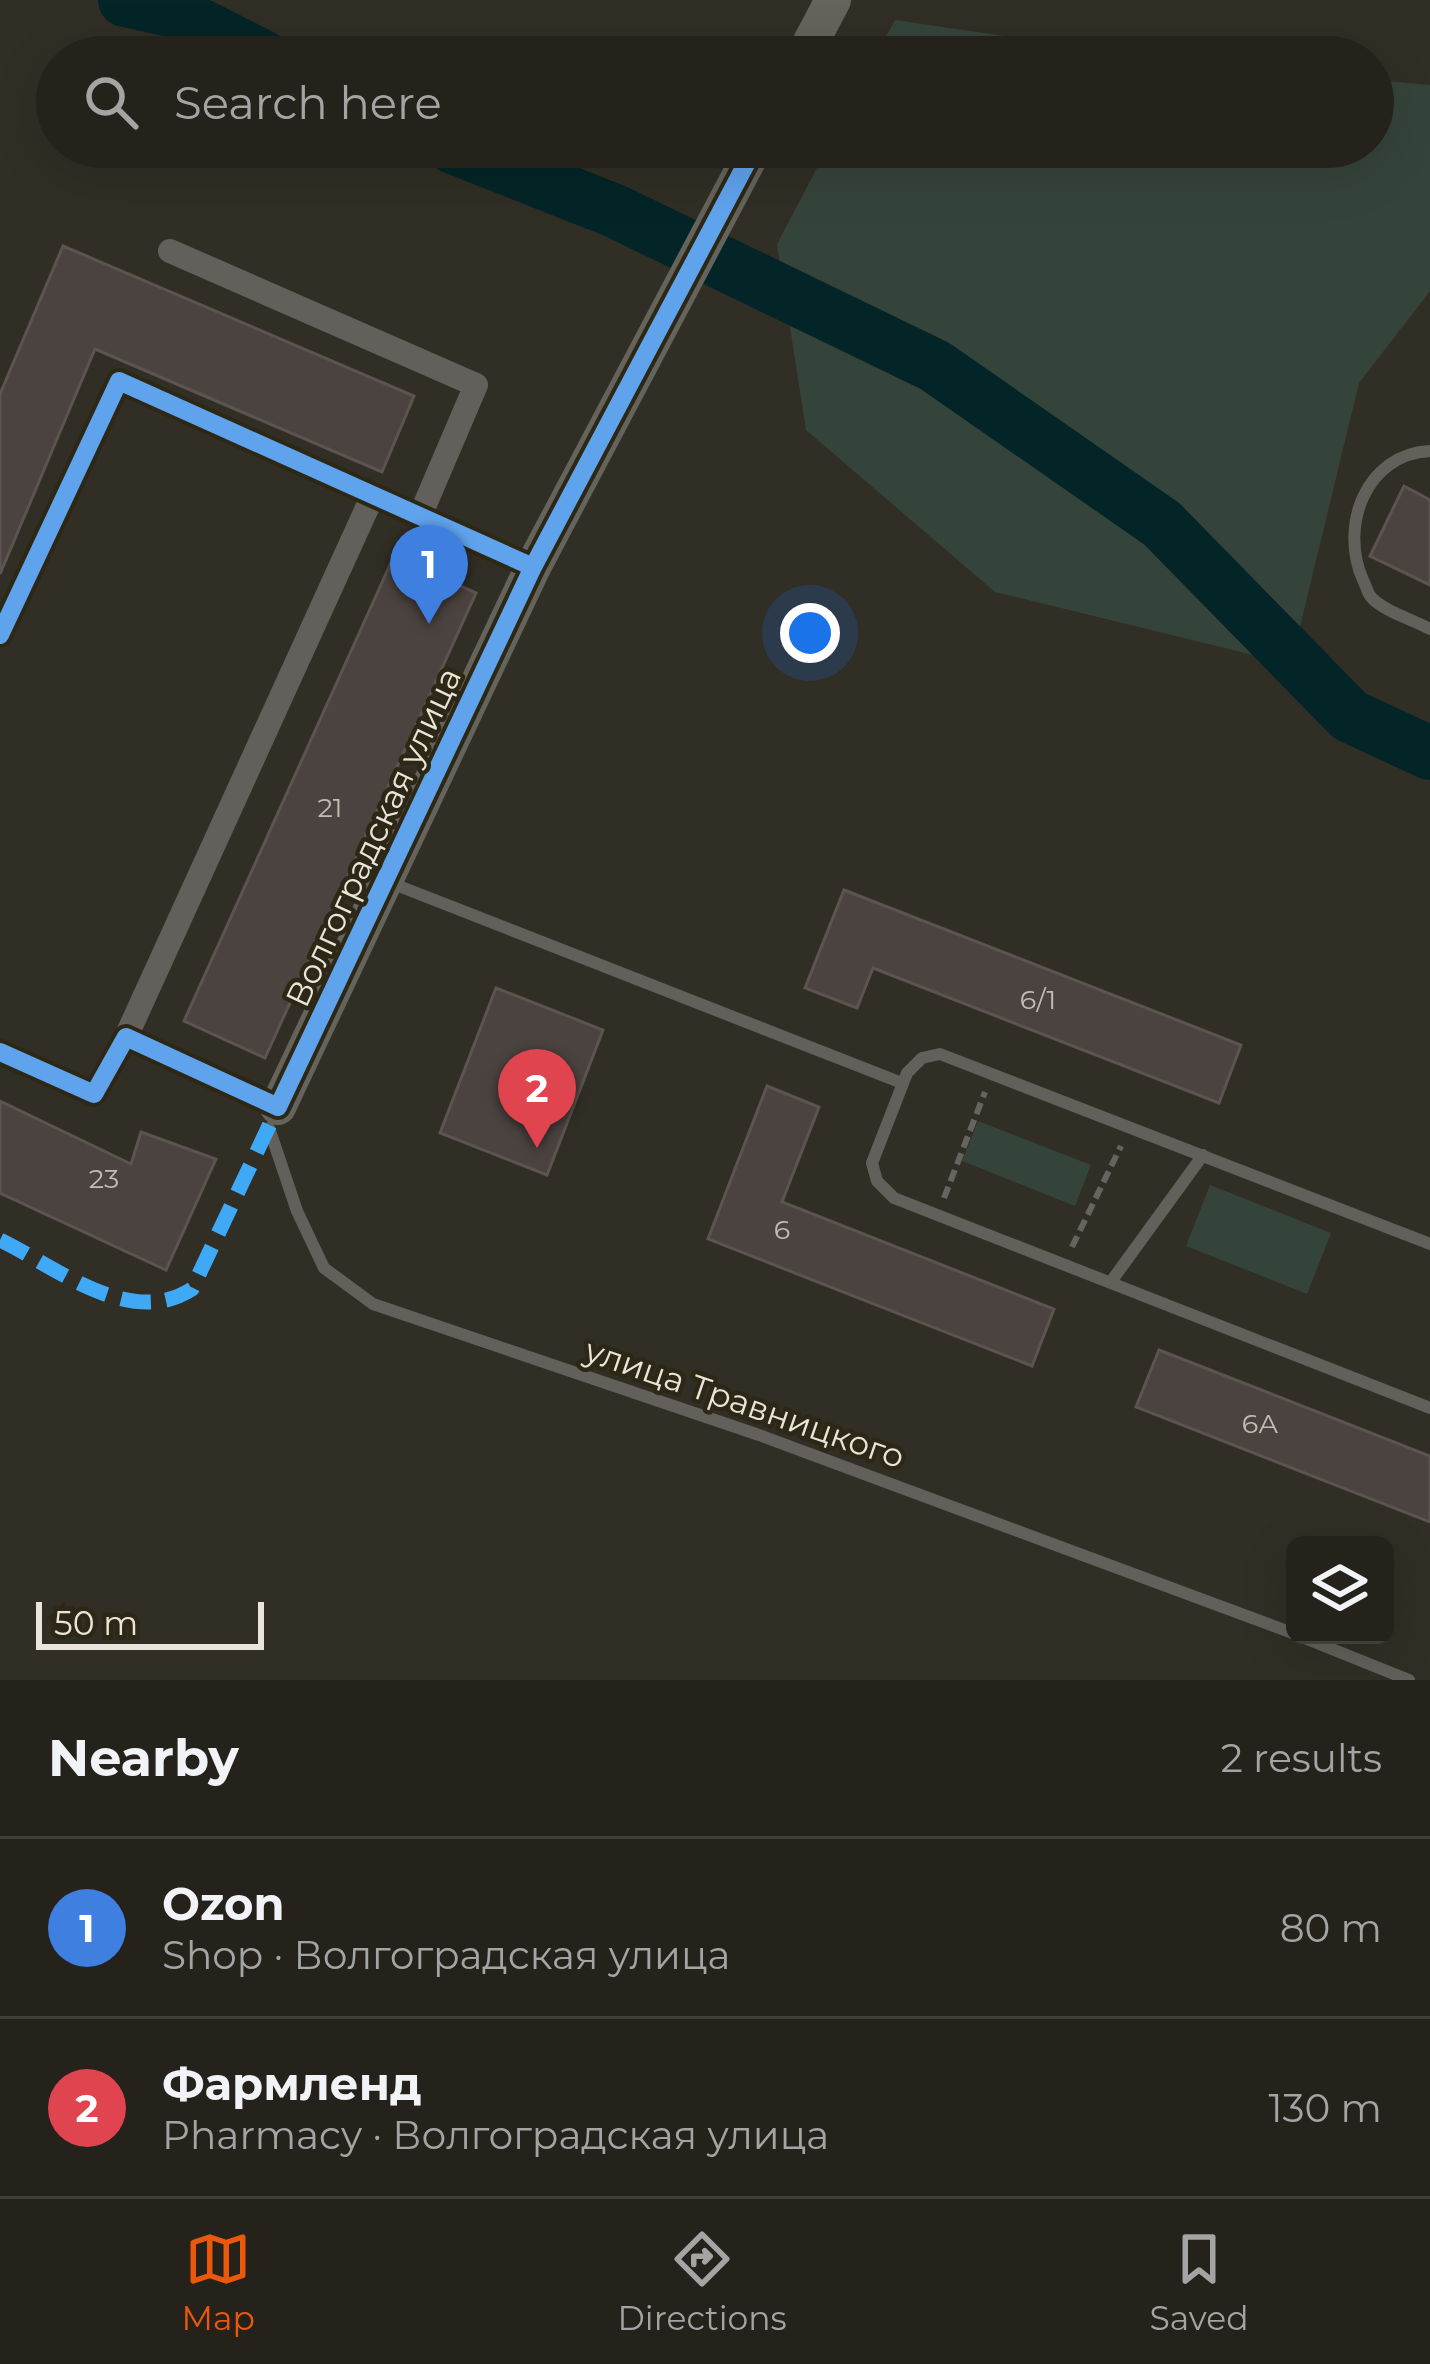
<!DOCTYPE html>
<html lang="en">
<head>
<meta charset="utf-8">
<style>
  body { margin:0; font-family:Montserrat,sans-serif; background:#2d2a25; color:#f1f3f6 }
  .controls { position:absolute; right:36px; bottom:36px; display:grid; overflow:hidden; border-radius:18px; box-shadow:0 12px 48px #0002 }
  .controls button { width:108px; height:108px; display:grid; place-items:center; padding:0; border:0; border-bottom:3px solid #423f3b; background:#25221c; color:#f1f3f6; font:60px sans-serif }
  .scale { position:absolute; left:36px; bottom:30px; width:228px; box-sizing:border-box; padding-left:12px; border:6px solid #e9e5da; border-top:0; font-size:33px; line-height:42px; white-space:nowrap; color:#e9e5da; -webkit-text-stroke:9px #2d2815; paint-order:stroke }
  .you { position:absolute; left:810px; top:633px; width:42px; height:42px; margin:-30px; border:9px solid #fff; border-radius:50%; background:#1a73e8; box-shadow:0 0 0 18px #1a73e833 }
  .badge { display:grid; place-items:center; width:78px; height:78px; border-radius:50%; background:#ea580c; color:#fff; font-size:39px; font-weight:700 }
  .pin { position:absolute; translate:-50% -99px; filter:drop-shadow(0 3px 6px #0008) }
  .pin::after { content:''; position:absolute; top:63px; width:42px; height:36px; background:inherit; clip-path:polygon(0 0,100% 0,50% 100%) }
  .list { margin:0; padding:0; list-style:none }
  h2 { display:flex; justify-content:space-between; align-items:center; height:156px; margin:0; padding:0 48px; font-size:51px }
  h2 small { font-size:39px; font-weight:400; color:#a3a4a3 }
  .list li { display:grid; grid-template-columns:78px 1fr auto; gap:36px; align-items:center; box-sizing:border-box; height:180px; padding:0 48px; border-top:3px solid #423f3b }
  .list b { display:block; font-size:45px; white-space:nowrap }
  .list p { margin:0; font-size:39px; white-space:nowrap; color:#a3a4a3 }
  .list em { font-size:39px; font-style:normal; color:#a3a4a3 }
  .icon { flex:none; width:66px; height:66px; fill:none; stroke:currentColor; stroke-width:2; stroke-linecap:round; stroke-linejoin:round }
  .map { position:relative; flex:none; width:1430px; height:1680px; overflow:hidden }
  .search { position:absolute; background:#25221c; box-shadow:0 12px 48px #0002; left:36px; right:36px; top:36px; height:132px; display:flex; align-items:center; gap:30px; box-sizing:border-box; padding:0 42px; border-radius:66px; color:#a3a4a3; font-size:45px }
  .sheet { height:516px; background:#25221c }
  nav { display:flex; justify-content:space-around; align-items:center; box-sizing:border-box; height:168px; border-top:3px solid #423f3b; background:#25221c; font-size:33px; color:#a3a4a3 }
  nav a { display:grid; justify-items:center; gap:6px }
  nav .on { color:#ea580c }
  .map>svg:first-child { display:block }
  .green { fill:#35443b }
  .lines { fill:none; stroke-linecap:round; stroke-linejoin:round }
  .river { stroke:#042527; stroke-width:54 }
  .building { fill:#4b433f; stroke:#5b5450; stroke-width:3 }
  .path { stroke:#676460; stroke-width:6; stroke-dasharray:12 6; stroke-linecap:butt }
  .lane { stroke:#63605c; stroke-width:12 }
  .street { stroke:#63605c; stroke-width:24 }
  .secondary { stroke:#64635c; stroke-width:36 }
  .quiet { stroke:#3fa9f5; stroke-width:15; stroke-dasharray:30 15; stroke-linecap:butt }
  .cycleway-casing { stroke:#2d2815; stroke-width:26 }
  .cycleway { stroke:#60a3ed; stroke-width:18 }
  .labels { text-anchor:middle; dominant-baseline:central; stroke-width:9; stroke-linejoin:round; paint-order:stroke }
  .number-label { font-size:27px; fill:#c2bcb3 }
  .street-label { font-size:33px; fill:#e9e5da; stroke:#2d2815 }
</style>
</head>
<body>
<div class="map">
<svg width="1430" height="1680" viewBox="0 0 1430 1680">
  <rect width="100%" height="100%" fill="#312e25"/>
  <path class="green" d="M895 20 1147 57H875Z
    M1373 80 1430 85V291L1359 383 1291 664 995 592 806 430 777 244 828 147H1373Z
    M978 1121 1091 1165 1075 1206 962 1161Z
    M1210 1185 1331 1233 1307 1294 1186 1246Z"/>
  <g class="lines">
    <path class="river" d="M125 0 170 10 263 57
      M453 147 615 211 935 366 1162 524 1350 716 1430 753"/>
  </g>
  <path class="building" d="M63 246 414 396 382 472 95 349 0 574V394Z
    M1404 486 1430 500V585L1370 556Z
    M394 556 476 593 265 1058 184 1021Z
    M844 890 1241 1045 1219 1103 873 968 857 1008 805 988Z
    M496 988 603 1030 547 1175 440 1133Z
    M767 1086 819 1107 782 1202 1054 1309 1032 1366 708 1239Z
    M0 1101 131 1164 141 1132 216 1159 166 1270 0 1193Z
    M1159 1350 1430 1456V1522L1136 1407Z"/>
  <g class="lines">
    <path class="path" d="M944 1198 985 1092
      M1072 1247 1121 1146"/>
    <path class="lane" d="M1430 451C1366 454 1339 526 1363 580 1366 585 1367 592 1371 597 1383 611 1414 620 1430 629
      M386 881 902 1083
      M269 1128 297 1211 324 1268 373 1304 759 1435 1295 1634
      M1430 1244 940 1054 922 1058 907 1073 872 1163 877 1181 894 1198 1430 1408
      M1110 1283 1203 1155
      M1297 1635 1409 1680"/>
    <path class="street" d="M170 251 476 385 420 516
      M0 635 119 381 533 567
      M126 1037 373 495
      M0 1052 94 1094 126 1037 278 1107"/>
    <path class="secondary" d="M803 57 833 0
      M278 1107 533 567 755 147"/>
    <path class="quiet" d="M0 1240C56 1267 130 1329 192 1289L278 1107"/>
    <g class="cycleway-casing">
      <path id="cycleway" d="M0 635 119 381 533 567
        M0 1052 94 1094 126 1037 278 1107 533 567 755 147"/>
    </g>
    <use href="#cycleway" class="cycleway"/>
  </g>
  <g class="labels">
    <g class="number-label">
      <text x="330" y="807">21</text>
      <text x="1038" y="999">6/1</text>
      <text x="104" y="1178">23</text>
      <text x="782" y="1229">6</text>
      <text x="1260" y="1423">6А</text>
    </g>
    <g class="street-label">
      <text transform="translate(373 837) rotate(-65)">Волгоградская улица</text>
      <text transform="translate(745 1403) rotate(19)">улица Травницкого</text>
    </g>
  </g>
</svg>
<div class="controls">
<button><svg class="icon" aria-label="layers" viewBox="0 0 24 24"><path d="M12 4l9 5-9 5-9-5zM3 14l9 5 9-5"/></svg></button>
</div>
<div class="scale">50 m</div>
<div class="you"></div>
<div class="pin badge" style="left:429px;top:624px;background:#3f7fe0">1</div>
<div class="pin badge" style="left:537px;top:1148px;background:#e0444e">2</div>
<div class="search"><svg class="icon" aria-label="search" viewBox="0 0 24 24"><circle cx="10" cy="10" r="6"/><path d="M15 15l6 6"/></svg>Search here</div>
</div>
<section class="sheet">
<h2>Nearby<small>2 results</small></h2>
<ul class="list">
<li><span class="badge" style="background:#3f7fe0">1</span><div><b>Ozon</b><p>Shop · Волгоградская улица</p></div><em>80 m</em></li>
<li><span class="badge" style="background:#e0444e">2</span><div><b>Фармленд</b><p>Pharmacy · Волгоградская улица</p></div><em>130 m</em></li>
</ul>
</section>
<nav>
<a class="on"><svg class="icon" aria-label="map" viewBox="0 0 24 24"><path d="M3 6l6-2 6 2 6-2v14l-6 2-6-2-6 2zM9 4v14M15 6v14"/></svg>Map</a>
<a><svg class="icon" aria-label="directions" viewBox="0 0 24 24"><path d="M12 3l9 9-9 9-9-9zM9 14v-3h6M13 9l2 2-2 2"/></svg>Directions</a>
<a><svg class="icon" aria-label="saved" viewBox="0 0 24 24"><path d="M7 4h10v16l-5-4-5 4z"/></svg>Saved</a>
</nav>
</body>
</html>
